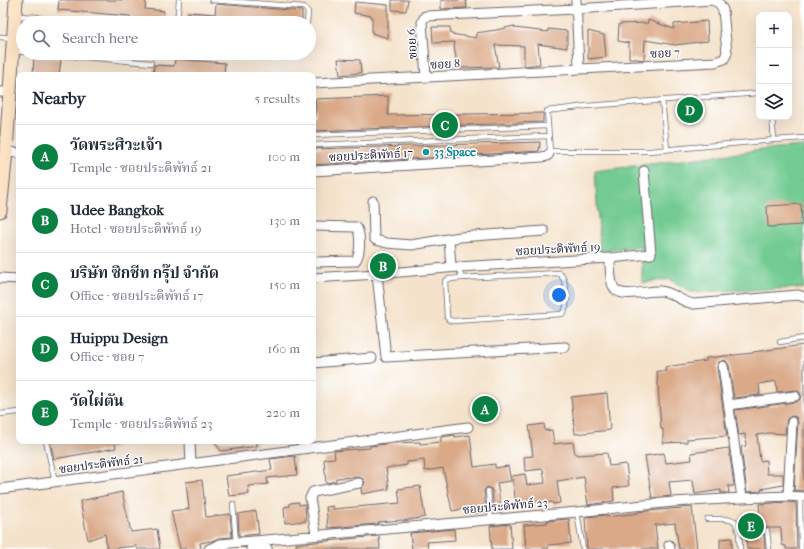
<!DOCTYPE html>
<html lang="en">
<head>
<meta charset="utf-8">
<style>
  body { margin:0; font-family:"IM FELL French Canon","Noto Serif Thai",serif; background:#f2f2f3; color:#1f2937 }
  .controls { position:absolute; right:12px; top:12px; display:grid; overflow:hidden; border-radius:8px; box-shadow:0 4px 16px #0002 }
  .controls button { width:36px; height:36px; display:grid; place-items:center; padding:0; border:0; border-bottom:1px solid #e0e1e3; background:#fff; color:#1f2937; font:20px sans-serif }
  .you { position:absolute; left:559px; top:295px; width:14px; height:14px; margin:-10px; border:3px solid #fff; border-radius:50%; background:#1a73e8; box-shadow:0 0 0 6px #1a73e833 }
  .badge { display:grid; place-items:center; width:26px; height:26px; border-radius:50%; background:#0b8043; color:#fff; font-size:13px; font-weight:700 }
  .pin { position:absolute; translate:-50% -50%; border:2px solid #fff; box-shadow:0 1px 4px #0006 }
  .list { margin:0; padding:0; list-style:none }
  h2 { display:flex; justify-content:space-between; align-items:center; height:52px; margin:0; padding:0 16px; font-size:17px }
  h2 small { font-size:13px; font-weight:400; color:#747a83 }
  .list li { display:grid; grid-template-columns:26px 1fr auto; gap:12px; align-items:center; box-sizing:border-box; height:64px; padding:0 16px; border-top:1px solid #e0e1e3 }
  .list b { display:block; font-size:15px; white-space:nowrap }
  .list p { margin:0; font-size:13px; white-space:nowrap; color:#747a83 }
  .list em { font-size:13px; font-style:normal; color:#747a83 }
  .icon { flex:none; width:22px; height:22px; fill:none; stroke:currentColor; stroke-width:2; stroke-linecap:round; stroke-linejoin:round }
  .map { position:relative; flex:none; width:804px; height:549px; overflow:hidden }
  .search { position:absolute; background:#fff; box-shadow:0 4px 16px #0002; left:16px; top:16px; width:300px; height:44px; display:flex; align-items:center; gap:10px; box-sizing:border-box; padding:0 14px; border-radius:22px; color:#747a83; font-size:15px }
  .panel { position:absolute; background:#fff; box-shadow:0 4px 16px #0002; left:16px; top:72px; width:300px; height:372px; border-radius:8px }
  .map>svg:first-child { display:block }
  .green { fill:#73cb92; stroke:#4a7666 }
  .building { fill:#daa987 }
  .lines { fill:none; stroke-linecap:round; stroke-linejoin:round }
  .lane-casing { stroke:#6c656d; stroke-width:6 }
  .street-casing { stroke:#6c656d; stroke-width:11 }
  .secondary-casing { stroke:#6c656d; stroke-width:15 }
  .lane { stroke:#fff; stroke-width:4.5 }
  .street { stroke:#fff; stroke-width:9 }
  .secondary { stroke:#fee4c6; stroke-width:13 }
  .culture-dot { fill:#0f9aa8; stroke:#fff; stroke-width:1.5 }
  .labels { text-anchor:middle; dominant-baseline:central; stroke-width:3; stroke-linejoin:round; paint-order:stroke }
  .street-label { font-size:12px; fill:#22223b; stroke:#fff }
  .culture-label { font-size:12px; font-weight:bold; fill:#0d838f; stroke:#fff; text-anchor:start }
</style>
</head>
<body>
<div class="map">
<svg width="804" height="549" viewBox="0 0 804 549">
  <rect width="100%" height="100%" fill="#fff"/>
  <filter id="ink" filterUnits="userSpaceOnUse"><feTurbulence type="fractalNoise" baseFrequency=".025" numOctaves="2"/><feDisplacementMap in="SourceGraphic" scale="8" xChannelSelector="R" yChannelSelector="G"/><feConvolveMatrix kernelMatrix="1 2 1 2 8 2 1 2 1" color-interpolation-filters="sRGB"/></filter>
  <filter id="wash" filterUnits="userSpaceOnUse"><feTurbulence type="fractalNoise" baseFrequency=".012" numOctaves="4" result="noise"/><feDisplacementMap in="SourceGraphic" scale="16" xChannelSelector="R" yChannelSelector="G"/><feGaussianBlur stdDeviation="0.9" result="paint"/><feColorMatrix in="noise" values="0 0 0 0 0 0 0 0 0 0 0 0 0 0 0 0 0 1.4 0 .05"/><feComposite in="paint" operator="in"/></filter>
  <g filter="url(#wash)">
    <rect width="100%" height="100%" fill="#f4e2ca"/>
    <path class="green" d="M804 146V288L691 292 669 279 642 283V247L600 251 595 171 777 148Z"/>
    <g id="blocks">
      <path class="building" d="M59 0H146L145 9 164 11 163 23H130V16L58 10Z
        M392 0H408L406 11 392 10Z
        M441 0H466L467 8 441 9Z
        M355 2 388 5V38L372 33V16L354 13Z
        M216 4 302 11V23H187L188 12 215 14Z
        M648 20 674 29V24L707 21 708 41 675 45 645 40 644 60 629 58V43L618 41 619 24 648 23Z
        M514 26 515 28 548 32V29L567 31V48L538 44 540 64 524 66V46L495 45 499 67 458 68 454 47 455 42 433 43 432 27H450L451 34 476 38V33L496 30Z
        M588 31 604 35 606 57 588 59Z
        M34 55 39 57 61 59 59 75H33Z
        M175 59 225 63 224 75H153L154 65 174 66Z
        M338 59 360 60 361 73 340 75Z
        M388 96V115L543 113V122L313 131V116H316L315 99Z
        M540 142 539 151 313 165V149Z
        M801 204 802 225 768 227 767 206Z
        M804 345V491L794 490 798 422 796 417 792 416 787 419 785 434 769 433 757 435 760 461 766 460 767 474H783V485L761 489 762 491 747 492 741 447 746 446 745 434 739 435 735 410 796 402 800 399 801 395 798 391 795 390 777 392 776 381 759 384 760 395 734 398 729 365 725 360 719 362 717 367 727 436 687 439V442L663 443V429H661L657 371H666L665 367 706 361V358L753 353V352Z
        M607 393 610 430 575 434 571 397Z
        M544 424 545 431 552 430 554 444 573 442 575 454H578V455L607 453 609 466 626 464 629 486 613 488 614 501 588 505 584 477 557 481 560 503 553 504 552 502 538 504V501L516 504 512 476 525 474 527 485 545 483 543 469 525 471 524 457 533 456 529 426Z
        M455 435V437L470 435 474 467 495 464V468L508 466 511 481 497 483 501 508 494 509 492 490 488 487 486 488 484 491 486 512 473 513 472 507 452 511 443 468 425 471 424 460 407 462V465L386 468 389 489 362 494 361 489 364 485 365 482 363 479 359 477 336 478V481L326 483 324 459 335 458 334 451 370 448V446L393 443 420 442V444L441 442V437Z
        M50 441H114L116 448 54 459Z
        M214 441H257V446L221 451Z
        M729 448 734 486H728L729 493H721V490L695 494 693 480 669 482 671 496 652 498 645 456 664 453 666 463 692 460 691 453Z
        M295 456 297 475 267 478 268 484 248 486 249 494 229 496 226 476 272 470 270 459Z
        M202 480 206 517 230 514 232 537 219 538 211 541 200 543 201 549H180L171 511 189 509 186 482Z
        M420 486 425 517 403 521V520L378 522V524L328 528 326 507 333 506V509L400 503 398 489Z
        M122 492 131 532 157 529 160 549H137L136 546 107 549 105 534 88 540 80 501Z
        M299 502V505L305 504 306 521 285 523 284 507 290 506V503Z
        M788 502 796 503 797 549H786V546L782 545 781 528H769L755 526 754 517H760L759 504Z
        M692 507 697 549H679L675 523 655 525 658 549H587L585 517 606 515V517L638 513V512Z
        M256 511 259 534 239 536 238 514Z
        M569 519 571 543 548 545V549H526L524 525 547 523V521Z
        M510 524 512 549H492L490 526Z
        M454 529 455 540 427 542 428 549H412L410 533Z
        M755 534H764L765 549H747L746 536 755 535Z
        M379 536 380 549H297L296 544Z
        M732 538V549H720V539Z"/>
    </g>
  </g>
  <g filter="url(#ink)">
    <use href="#blocks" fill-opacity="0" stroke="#6c656d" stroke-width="1"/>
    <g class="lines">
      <g class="lane-casing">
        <path id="lane" d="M212 0 304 7 308 12 307 23
          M17 16 38 17 46 23
          M177 23 179 0
          M0 37 12 38
          M15 51 23 52
          M39 53 151 63
          M662 100 667 149
          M313 135 548 126
          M774 140 804 138
          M313 145 548 136
          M550 151H650L774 140 772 117
          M549 154 550 151 547 111 587 106 759 93
          M458 267 462 278 559 273C567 279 570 307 562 314L453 321 449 320 447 317 445 281 449 279 462 278
          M780 342 804 338
          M0 414 19 412
          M46 441 55 482
          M488 491 491 520
          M800 497 801 549
          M233 504 236 543
          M577 512 583 549
          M707 519H725L735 521 739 533
          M740 549 739 533 756 530 767 531 769 549"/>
      </g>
      <g class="street-casing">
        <path id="street" d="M576 0 579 68
          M426 77 422 22 425 16 576 9 712 0
          M313 83 715 62 724 59 727 53 723 10 719 3 712 0
          M0 92H9
          M6 152 19 153
          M313 171 542 157 547 156 549 154
          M373 201 374 238 376 240 387 243 411 245 460 237 544 231
          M313 226 356 227C361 233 361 255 355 261L313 262
          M449 239 451 267
          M610 258 651 254 644 171
          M377 274 386 357 565 347
          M0 278 19 279
          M313 278 377 274 458 267 610 258C610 265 610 279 613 286 618 300 648 290 660 291 674 292 680 302 694 304L798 295 804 297
          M313 363 372 358
          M723 366 742 498
          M729 405 795 396
          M190 441 191 464
          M0 489 468 427
          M788 496 792 422
          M316 534 310 498 313 492 359 483
          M669 545 670 549
          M209 549 220 544 577 512 673 502 742 498 788 496 804 497
          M251 549 267 548V549"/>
      </g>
      <g class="secondary-casing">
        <path id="secondary" d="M0 211 6 152 16 0"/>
      </g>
      <use href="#lane" class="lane"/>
      <use href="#street" class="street"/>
      <use href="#secondary" class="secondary"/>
    </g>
  </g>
  <circle class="culture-dot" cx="426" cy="152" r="4"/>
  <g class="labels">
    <g class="street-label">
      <text transform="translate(412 44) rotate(-93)">ซอย 6</text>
      <text transform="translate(665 53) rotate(-3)">ซอย 7</text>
      <text transform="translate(445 64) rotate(-3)">ซอย 8</text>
      <text transform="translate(371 155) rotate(-3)">ซอยประดิพัทธ์ 17</text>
      <text transform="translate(558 249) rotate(-3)">ซอยประดิพัทธ์ 19</text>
      <text transform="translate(101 464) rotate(-7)">ซอยประดิพัทธ์ 21</text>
      <text transform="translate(505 506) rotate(-5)">ซอยประดิพัทธ์ 23</text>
    </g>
    <g class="culture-label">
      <text x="434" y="152">33 Space</text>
    </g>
  </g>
</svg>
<div class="controls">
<button>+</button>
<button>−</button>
<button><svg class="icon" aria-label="layers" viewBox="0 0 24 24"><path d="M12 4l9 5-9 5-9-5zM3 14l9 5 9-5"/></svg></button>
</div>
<div class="you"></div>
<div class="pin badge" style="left:485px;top:409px">A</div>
<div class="pin badge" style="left:383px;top:266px">B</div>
<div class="pin badge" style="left:445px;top:125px">C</div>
<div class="pin badge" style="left:690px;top:110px">D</div>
<div class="pin badge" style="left:751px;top:526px">E</div>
<div class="search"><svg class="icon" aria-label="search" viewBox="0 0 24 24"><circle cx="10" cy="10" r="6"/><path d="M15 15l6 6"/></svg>Search here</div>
<section class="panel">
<h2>Nearby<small>5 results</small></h2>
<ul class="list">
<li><span class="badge">A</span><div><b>วัดพระศิวะเจ้า</b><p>Temple · ซอยประดิพัทธ์ 21</p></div><em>100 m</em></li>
<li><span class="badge">B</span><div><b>Udee Bangkok</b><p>Hotel · ซอยประดิพัทธ์ 19</p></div><em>130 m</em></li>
<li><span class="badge">C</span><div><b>บริษัท ซิกชีท กรุ๊ป จำกัด</b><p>Office · ซอยประดิพัทธ์ 17</p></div><em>150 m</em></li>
<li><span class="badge">D</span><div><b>Huippu Design</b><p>Office · ซอย 7</p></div><em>160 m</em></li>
<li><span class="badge">E</span><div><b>วัดไผ่ตัน</b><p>Temple · ซอยประดิพัทธ์ 23</p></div><em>220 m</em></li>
</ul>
</section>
</div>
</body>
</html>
